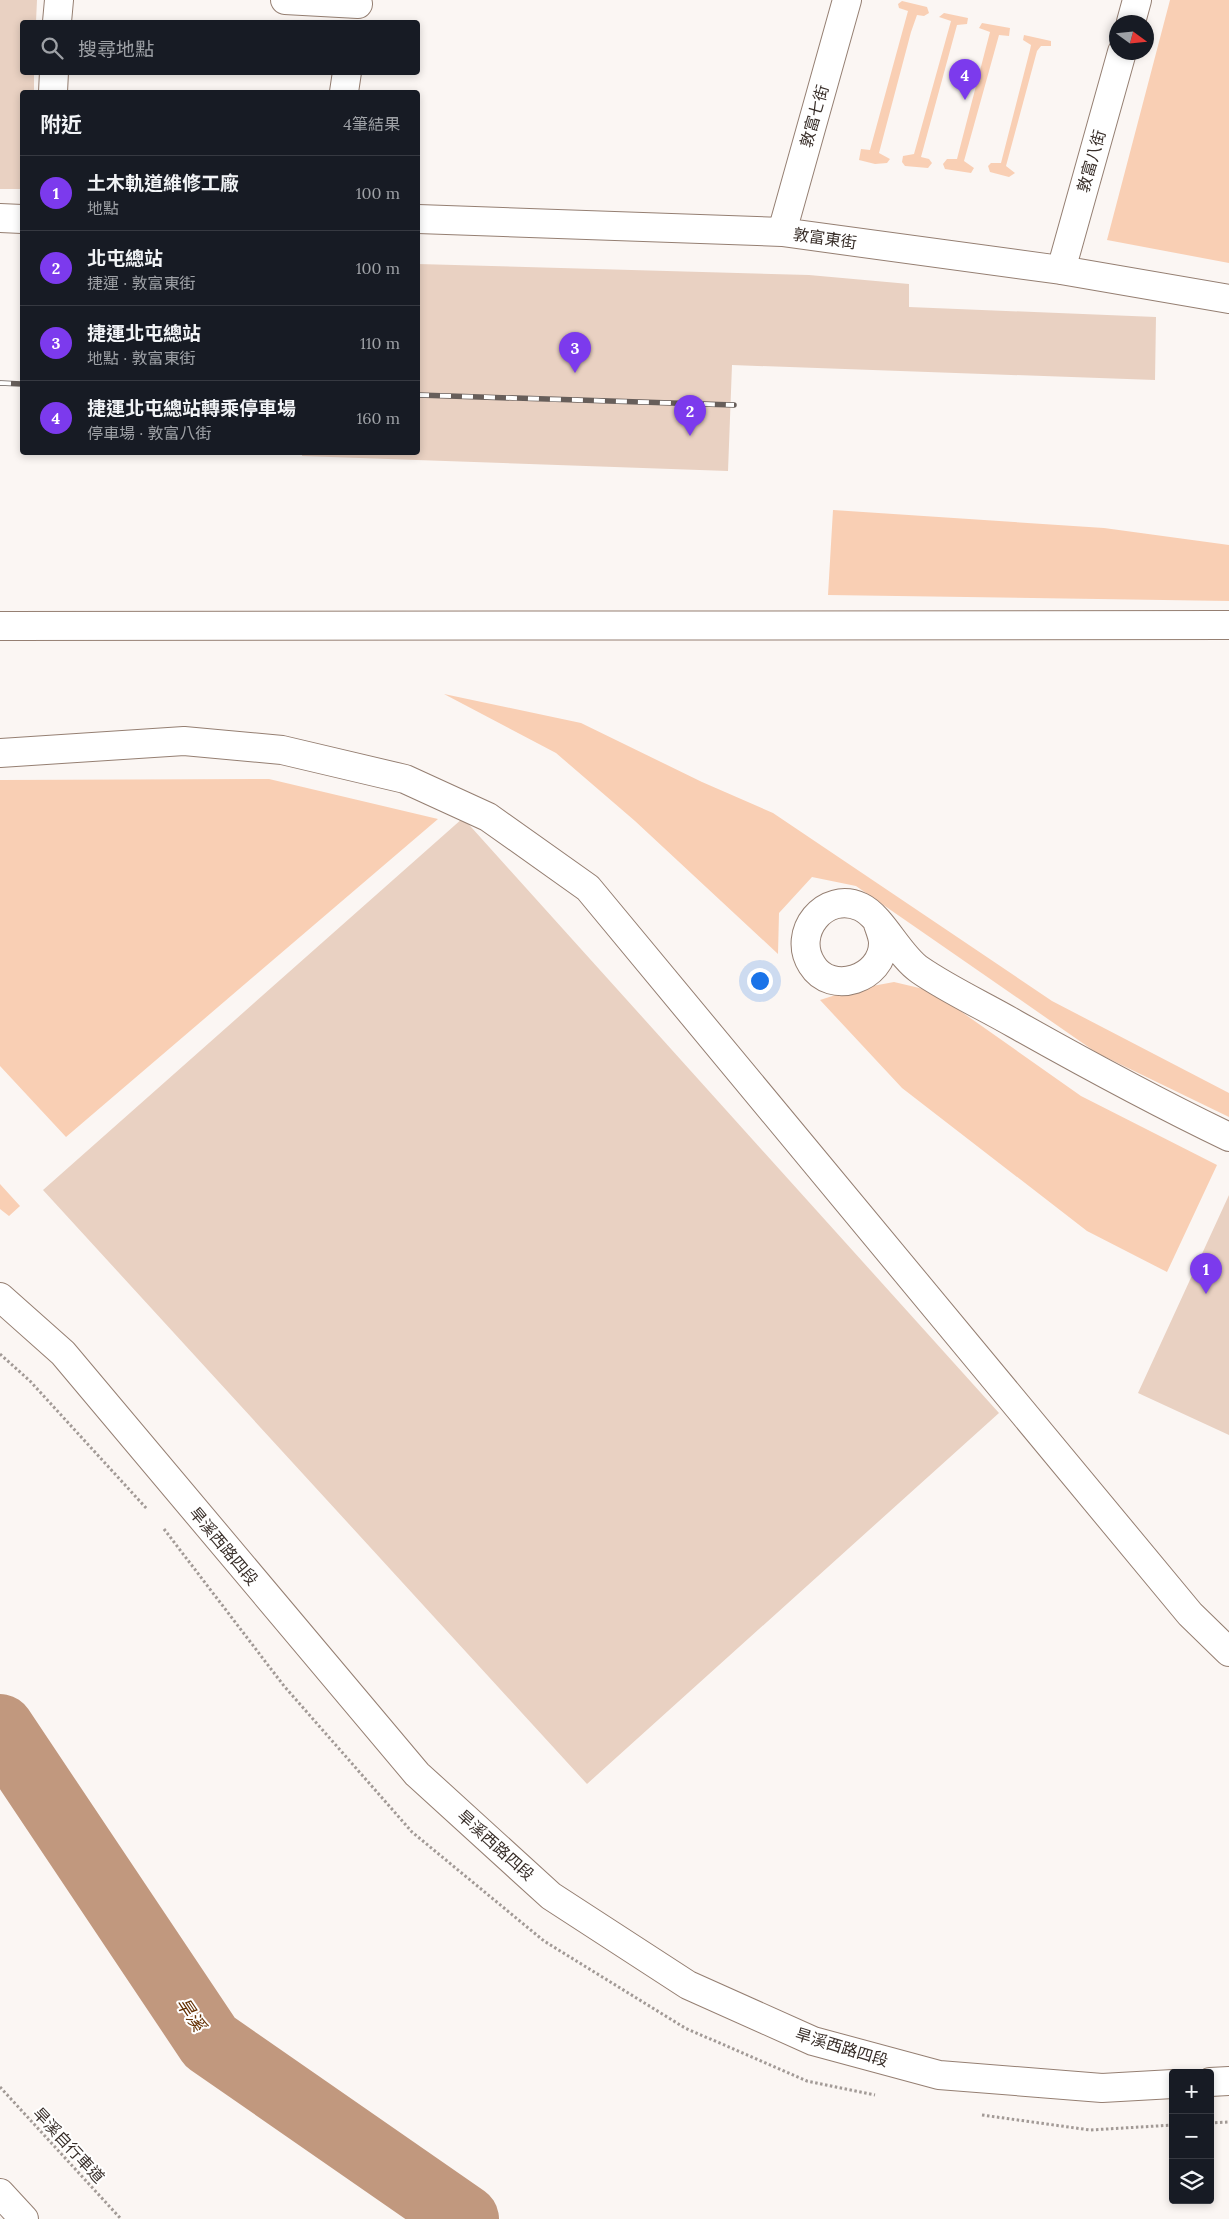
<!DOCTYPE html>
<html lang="zh-TW">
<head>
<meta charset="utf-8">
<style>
  body { margin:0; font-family:Lora,"Noto Sans TC",serif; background:#242831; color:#f1f3f6 }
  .controls { position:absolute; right:15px; bottom:15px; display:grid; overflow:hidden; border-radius:5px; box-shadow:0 2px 8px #0003 }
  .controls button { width:45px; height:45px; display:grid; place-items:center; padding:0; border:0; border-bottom:1px solid #363941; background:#171b24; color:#f1f3f6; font:25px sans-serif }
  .compass { position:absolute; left:1109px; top:15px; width:45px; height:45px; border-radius:50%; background:#171b24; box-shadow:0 2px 8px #0003; rotate:105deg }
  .you { position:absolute; left:759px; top:980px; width:18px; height:18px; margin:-12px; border:4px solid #fff; border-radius:50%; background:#1a73e8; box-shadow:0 0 0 8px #1a73e833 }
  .badge { display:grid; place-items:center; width:32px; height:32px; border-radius:50%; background:#7c3aed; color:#fff; font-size:16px; font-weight:700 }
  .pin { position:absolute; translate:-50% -41px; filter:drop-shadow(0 1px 2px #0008) }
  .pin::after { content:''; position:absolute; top:26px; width:18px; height:15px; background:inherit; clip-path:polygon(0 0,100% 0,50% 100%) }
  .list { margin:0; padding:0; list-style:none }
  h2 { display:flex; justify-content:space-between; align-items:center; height:65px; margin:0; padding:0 20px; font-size:21px }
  h2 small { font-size:16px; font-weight:400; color:#9ea1a6 }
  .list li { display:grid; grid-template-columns:32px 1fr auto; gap:15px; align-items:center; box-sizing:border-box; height:75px; padding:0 20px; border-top:1px solid #363941 }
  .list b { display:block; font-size:19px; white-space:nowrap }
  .list p { margin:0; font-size:16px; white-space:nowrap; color:#9ea1a6 }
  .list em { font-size:16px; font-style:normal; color:#9ea1a6 }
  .icon { flex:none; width:28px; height:28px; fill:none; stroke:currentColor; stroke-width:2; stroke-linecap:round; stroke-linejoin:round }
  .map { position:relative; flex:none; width:1229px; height:2219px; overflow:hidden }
  .search { position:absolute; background:#171b24; box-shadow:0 2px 8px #0003; left:20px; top:20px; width:400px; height:55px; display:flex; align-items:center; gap:12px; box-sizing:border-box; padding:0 18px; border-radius:5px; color:#9ea1a6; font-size:19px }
  .panel { position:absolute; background:#171b24; box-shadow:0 2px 8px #0003; left:20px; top:90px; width:400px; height:365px; border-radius:5px }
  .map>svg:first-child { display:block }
  .green { fill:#f9cfb4 }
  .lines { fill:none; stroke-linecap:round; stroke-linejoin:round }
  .river { stroke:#c1987e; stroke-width:68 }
  .building { fill:#e9d1c2 }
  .minor-casing { stroke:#957f72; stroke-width:30 }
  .path { stroke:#a29a96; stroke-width:3; stroke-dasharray:2.5 2.5; stroke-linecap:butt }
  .minor { stroke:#fff; stroke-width:28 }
  .rail-casing { stroke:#675e5a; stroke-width:5.5 }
  .rail { stroke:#fff; stroke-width:4; stroke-dasharray:11; stroke-linecap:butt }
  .labels { text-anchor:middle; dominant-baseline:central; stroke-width:4; stroke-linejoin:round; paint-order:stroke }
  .street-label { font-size:16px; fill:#382e29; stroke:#fff }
  .water-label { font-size:18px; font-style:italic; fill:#643003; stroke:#fff }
</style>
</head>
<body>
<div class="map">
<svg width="1229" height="2219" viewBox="0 0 1229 2219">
  <rect width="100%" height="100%" fill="#fbf6f3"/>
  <path class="green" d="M1170 0H1229V263L1107 240Z
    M902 1 927 7 929 13 924 16 917 15 911 32 879 153 890 159 887 163 875 164 859 160 861 149 870 150 908 11 899 8 898 4Z
    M944 13 968 18 967 24 957 25 921 157 929 159 932 163 928 168 905 166 902 162 903 156 914 154 951 21 939 17Z
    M982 23 1010 28 1009 36 999 35 964 161 974 168 971 173 945 169 943 164 947 159H957L990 32 979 28Z
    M1024 35 1051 41V46H1041L1037 51 1006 166 1015 173 1009 177 990 172 988 166 991 163H1001L1030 50 1031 45 1023 40Z
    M833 510 1104 528 1229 545V601L828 595Z
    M444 694 581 723 702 782 773 813 1052 1001 1229 1093V1117L1097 1053 856 886 812 877 779 913 778 954 635 821 556 753Z
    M269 779 438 819 66 1137 0 1066V780Z
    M894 982 932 991 1081 1096 1217 1165 1167 1272 1087 1231 902 1088 820 1000 851 990Z
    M0 1184 20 1206 9 1216 0 1209Z"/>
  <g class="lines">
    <path class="river" d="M0 1728 210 2042 465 2219"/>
  </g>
  <path class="building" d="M0 0H37L36 22H22V72H34V92H22V189H0Z
    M418 264 809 275 909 284V307L1156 317 1155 380 732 365 728 471 302 456V452H418Z
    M463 818 999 1413 587 1784 43 1190Z
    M1229 1195V1435L1138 1393Z"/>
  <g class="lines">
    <g class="minor-casing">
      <path id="minor" d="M285 0 358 4
        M57 22 59 0
        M1131 22 1137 0
        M53 92 54 72
        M344 92 347 72
        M0 218 22 219
        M418 219 782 232 1061 270 1229 299
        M782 232 847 0
        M1061 270 1122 52
        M0 626 1229 625
        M0 753 184 741 282 750 405 779 488 817 588 888 1190 1614 1229 1652
        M878 924C880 930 883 937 883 943 883 979 831 996 812 965 791 933 825 890 861 907 882 917 899 956 920 970 949 990 984 1006 1015 1024 1086 1064 1156 1102 1229 1137
        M0 1297 63 1353 417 1774 551 1896 688 1985 813 2041 939 2075 1102 2088 1173 2084
        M1210 2082 1229 2081
        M0 2193 24 2219"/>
    </g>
    <path class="path" d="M0 1354 30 1381 147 1509
      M164 1529 284 1686 412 1832 544 1941 685 2028 807 2081 875 2095
      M0 2087 121 2219
      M982 2115 1090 2130 1173 2125
      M1210 2123 1229 2122"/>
    <use href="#minor" class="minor"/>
    <g class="rail-casing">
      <path id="rail" d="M0 383 22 384
        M418 395 734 405"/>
    </g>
    <use href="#rail" class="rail"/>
  </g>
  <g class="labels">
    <g class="street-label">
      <text transform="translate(814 116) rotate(-74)">敦富七街</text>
      <text transform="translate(1091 161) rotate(-74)">敦富八街</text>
      <text transform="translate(825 238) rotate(8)">敦富東街</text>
      <text transform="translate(224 1546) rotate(50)">旱溪西路四段</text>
      <text transform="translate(496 1845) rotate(42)">旱溪西路四段</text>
      <text transform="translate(842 2047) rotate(17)">旱溪西路四段</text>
      <text transform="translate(69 2145) rotate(47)">旱溪自行車道</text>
    </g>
    <g class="water-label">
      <text transform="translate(191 2014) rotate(56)">旱溪</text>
    </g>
  </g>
</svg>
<div class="controls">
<button>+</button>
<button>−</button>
<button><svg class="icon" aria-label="layers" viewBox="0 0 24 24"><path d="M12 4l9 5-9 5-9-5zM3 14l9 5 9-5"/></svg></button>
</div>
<svg class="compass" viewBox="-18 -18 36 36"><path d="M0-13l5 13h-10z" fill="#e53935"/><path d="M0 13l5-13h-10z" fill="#9ea1a6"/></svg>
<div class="you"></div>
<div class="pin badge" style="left:1206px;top:1294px">1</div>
<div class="pin badge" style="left:690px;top:436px">2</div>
<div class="pin badge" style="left:575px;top:373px">3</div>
<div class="pin badge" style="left:965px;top:100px">4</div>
<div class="search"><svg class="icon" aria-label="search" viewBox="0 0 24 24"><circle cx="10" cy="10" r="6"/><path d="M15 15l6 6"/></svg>搜尋地點</div>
<section class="panel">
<h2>附近<small>4筆結果</small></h2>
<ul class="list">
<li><span class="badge">1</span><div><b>土木軌道維修工廠</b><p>地點</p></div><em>100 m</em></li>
<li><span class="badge">2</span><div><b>北屯總站</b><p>捷運 · 敦富東街</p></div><em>100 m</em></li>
<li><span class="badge">3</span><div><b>捷運北屯總站</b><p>地點 · 敦富東街</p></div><em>110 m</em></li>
<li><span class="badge">4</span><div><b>捷運北屯總站轉乘停車場</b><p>停車場 · 敦富八街</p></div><em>160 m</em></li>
</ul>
</section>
</div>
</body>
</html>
